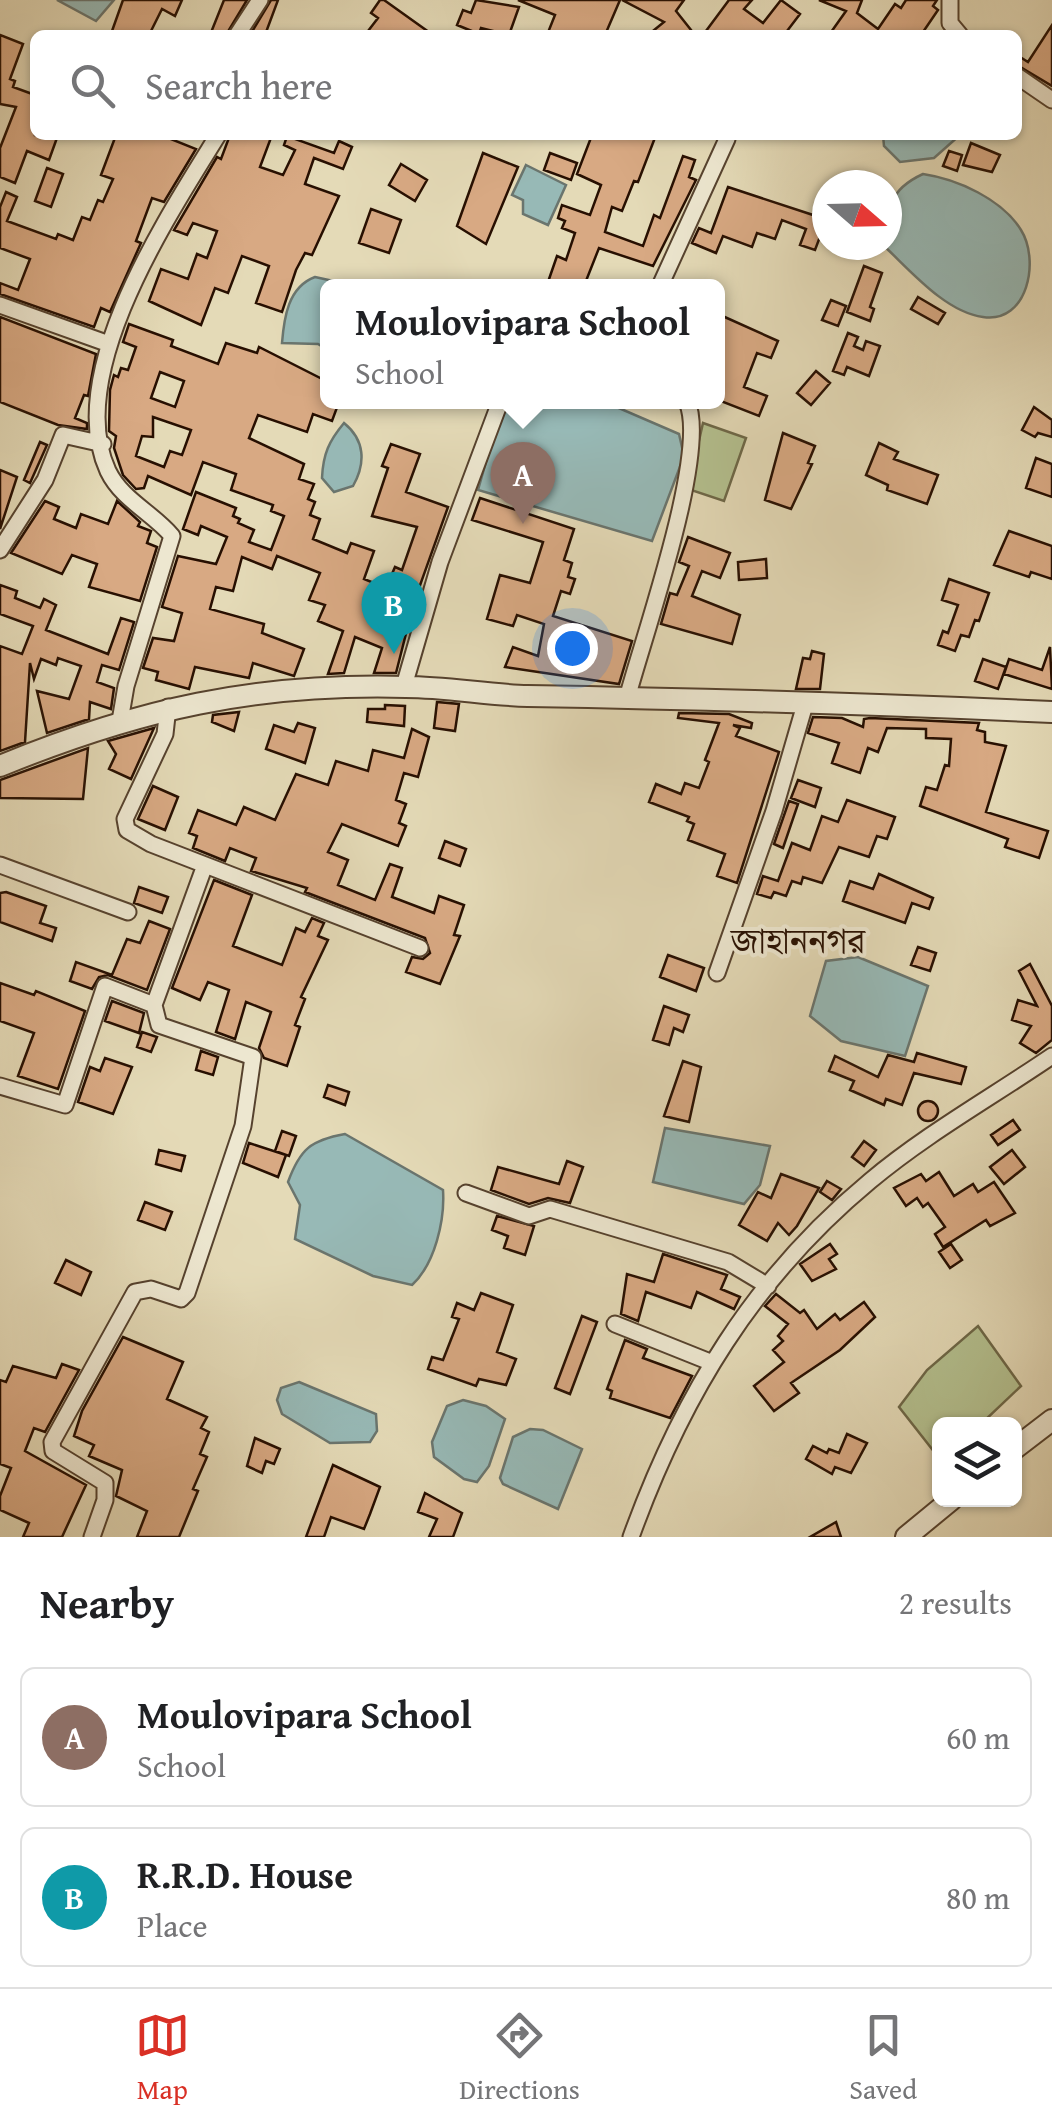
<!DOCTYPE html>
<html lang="en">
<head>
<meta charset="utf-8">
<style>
  body { margin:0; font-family:"Gentium Book Plus","Noto Serif Bengali",serif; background:#f2f2f2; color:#202124 }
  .controls { position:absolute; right:30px; bottom:30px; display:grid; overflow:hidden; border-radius:15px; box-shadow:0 2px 8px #0004 }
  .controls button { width:90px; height:90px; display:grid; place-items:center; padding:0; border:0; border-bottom:2px solid #e0e0e0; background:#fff; color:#202124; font:50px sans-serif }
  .compass { position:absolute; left:812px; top:170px; width:90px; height:90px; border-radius:50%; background:#fff; box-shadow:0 2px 8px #0004; rotate:110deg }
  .you { position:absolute; left:572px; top:648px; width:35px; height:35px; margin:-25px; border:8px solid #fff; border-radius:50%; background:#1a73e8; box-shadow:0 0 0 15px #1a73e833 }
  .badge { display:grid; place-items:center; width:65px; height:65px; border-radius:50%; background:#d93025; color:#fff; font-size:32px; font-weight:700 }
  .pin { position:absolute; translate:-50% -82px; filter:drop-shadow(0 2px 5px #0008) }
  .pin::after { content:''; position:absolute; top:52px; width:35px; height:30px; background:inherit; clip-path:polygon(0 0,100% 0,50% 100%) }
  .popup { position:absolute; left:320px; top:279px; width:405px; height:130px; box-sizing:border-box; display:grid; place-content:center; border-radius:15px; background:#fff; filter:drop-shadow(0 2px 8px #0005); font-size:32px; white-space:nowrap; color:#757577 }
  .popup b { font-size:38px; color:#202124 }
  .popup::after { content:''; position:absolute; left:50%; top:100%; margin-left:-20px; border:20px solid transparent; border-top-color:#fff }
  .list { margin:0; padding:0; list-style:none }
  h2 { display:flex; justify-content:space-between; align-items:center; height:130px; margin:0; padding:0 40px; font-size:42px }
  h2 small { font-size:32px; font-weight:400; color:#757577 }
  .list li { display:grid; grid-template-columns:65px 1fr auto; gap:30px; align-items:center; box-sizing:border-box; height:140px; margin:0 20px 20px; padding:0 20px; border:2px solid #e0e0e0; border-radius:15px }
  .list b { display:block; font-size:38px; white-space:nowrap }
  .list p { margin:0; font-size:32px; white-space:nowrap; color:#757577 }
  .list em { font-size:32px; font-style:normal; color:#757577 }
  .icon { flex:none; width:55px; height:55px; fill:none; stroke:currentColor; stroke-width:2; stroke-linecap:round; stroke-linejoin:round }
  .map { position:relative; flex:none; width:1052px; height:1537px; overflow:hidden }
  .search { position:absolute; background:#fff; box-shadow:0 2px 8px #0004; left:30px; right:30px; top:30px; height:110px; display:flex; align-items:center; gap:25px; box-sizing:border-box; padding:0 35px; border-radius:15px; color:#757577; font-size:38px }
  .sheet { height:450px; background:#fff }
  nav { display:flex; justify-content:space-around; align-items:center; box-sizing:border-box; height:140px; border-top:2px solid #e0e0e0; background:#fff; font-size:28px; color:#757577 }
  nav a { display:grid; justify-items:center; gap:5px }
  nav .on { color:#d93025 }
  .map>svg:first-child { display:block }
  .green { fill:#b4c08f; stroke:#6e6848; stroke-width:2.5 }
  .water { fill:#97b9b6; stroke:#6a756e; stroke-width:2.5 }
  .building { fill:#d8a983; stroke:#270f01; stroke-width:2.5; fill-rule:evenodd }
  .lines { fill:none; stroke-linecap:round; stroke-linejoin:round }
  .minor-casing { stroke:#56422e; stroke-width:19 }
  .tertiary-casing { stroke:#56422e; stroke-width:24 }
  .minor { stroke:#ede7d0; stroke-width:15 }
  .tertiary { stroke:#ede7d0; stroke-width:20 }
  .labels { text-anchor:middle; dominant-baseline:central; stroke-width:8; stroke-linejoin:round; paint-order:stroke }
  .neighbourhood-label { font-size:35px; fill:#270f01; stroke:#ede7d0 }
</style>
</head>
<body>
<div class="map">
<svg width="1052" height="1537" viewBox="0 0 1052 1537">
  <rect width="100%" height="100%" fill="#e4dab7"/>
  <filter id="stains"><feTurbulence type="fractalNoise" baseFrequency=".002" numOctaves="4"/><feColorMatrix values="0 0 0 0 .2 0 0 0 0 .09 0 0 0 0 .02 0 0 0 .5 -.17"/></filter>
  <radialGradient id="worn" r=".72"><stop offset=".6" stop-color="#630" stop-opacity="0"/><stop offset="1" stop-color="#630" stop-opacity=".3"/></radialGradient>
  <path class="green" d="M703 423 746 438 724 501 688 489Z
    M978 1326 1021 1386 981 1424H940L939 1458 899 1407 927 1370Z"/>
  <path class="water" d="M57 0H114L96 21Z
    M883 135H960L934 158 900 162 884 146Z
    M526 165 566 185 548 225 523 214V200L512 195Z
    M923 174C957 179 1002 199 1021 230 1040 260 1028 324 983 317 945 312 910 270 883 245H887C887 209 888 190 923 174Z
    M315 277 356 286H328V350L318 344 282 343C284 318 288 287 315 277Z
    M503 402H605L679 434 684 456 652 541 478 490Z
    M344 423C365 440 366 463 353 486L334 492 322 478C323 454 329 441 344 423Z
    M858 957 928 986 905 1056 841 1041 810 1016 826 961Z
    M665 1128 770 1146 760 1185 744 1204 653 1182Z
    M345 1134 443 1190C445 1220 435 1264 412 1285L373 1276 295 1239 300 1205 288 1182C300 1149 311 1140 345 1134Z
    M299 1382 376 1414 377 1431 370 1442 330 1443 282 1414 277 1400 281 1388Z
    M463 1400 486 1406 505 1419 489 1466 477 1482 464 1479 434 1457 432 1442 447 1406Z
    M530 1429 543 1430 582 1449 558 1509 503 1484 500 1478 513 1437Z"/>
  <path class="building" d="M123 0H182L175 16 162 9 149 35H122L112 31Z
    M224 0H247L226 35H210Z
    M271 0H278L265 35H250Z
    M380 0H384L433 35H365L378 18 371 13Z
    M476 0 519 7 509 35 481 28 479 34 457 25 463 10 471 13Z
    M518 0H620L605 35H562L549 30 555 15Z
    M622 0H684L676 11 695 35H648L664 22Z
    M729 0H752L744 9 763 23 781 0 800 14 784 35H703Z
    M862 0 857 13 878 29 895 4 901 8 906 0H937L933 6 938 10 921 35H829L846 11 819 0Z
    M1052 25V86L1017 65V55L1028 62Z
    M0 35 23 44 10 79 15 81 13 87 35 95V135H58L49 160 27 151 15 183 0 177V148L16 107 0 104Z
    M116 135H161L196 149 164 202 152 198 136 241 141 243 110 312 101 308 94 327 0 294V283L18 290 30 259 0 248V207L6 192 17 197 7 221 56 239 58 234 73 240 82 217 90 220 98 200 103 202 113 179 101 175Z
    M230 135H272L260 167 283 175 295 150 284 145 287 136 334 153 339 141 352 147 343 169 314 158 305 184 339 196 312 255 305 253 296 270 282 312 256 303 269 266 242 256 228 293 215 288 201 325 149 301 161 269 188 279 197 254 207 258 217 231 193 223 187 235 174 230 217 157 221 159Z
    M592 135H656L638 182 634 181 622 211 612 207 605 232 643 246 654 215 660 218 683 156 695 160 689 177 696 180 653 266 599 248 584 286H561L548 282 557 256 566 260 575 233 562 228 565 221 558 218 562 205 590 215 601 185 577 174Z
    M971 143 1000 155 992 172 963 165Z
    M949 151 962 155 957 171 943 166Z
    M483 153 518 167 486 244 457 226Z
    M550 153 577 163 571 180 544 170Z
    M401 164 427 180 415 201 389 185Z
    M47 168 63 174 51 207 35 201Z
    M728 187 813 215 827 224V236L821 234 815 250 800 245 806 229 782 220 775 239 757 233 752 247 723 236 716 253 692 243 699 228 711 233Z
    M371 209 401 220 389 253 359 243Z
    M864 266 882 273 870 307 874 309 870 321 847 312Z
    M918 297 945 313 938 324 911 309Z
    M831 300 846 306 838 326 822 320Z
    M718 314 778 341 771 358 757 353 744 387 767 396 759 416 718 400Z
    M0 317 96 354 88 396 84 395 75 418 87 423V429L58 425 0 402Z
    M129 324 173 340 171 346 218 364 226 343 257 353 259 347 328 382V402H339L332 421 313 414 307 432 258 415 249 438 304 464 299 479 314 484 308 499 315 502 310 515 320 519 313 539 347 553 351 543 374 551 364 579 386 588 395 567 402 570 417 527 372 516 388 468 382 466 391 444 420 454 406 492 448 507 414 602 396 673H374L382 648 355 637 344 673 328 674 343 631 318 621 325 605 309 600 320 573 277 556 272 569 242 557 233 591 216 587 210 609 264 624 262 633 304 649 294 676 253 663 249 678 195 667 189 689 156 680 158 672 143 668 153 638 174 641 182 613 162 607 178 556 216 564 227 537 201 526 198 535 183 529 196 492 236 508 233 516 240 519 238 523 254 530 249 542 271 550 284 516 271 511 273 505 231 490 236 474 203 462 191 495 148 476 144 488 136 489 123 475 114 448 116 436 109 431 110 390 114 375 118 377 121 368 128 370 136 347 123 342ZM160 372 184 381 175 407 151 398ZM153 417 191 430 182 455 170 451 164 467 136 456 142 436 153 437Z
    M848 333 858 337 854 346 863 350 866 341 880 346 869 376 847 367 844 375 833 371Z
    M816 371 830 383 811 405 797 393Z
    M1034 407 1052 420V437L1038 433 1035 437 1022 430Z
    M783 433 815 446 808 463 812 464 791 509 765 500Z
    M40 442 47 445 30 483 24 480Z
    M879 443 898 452 894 459 938 475 927 504 887 490 888 485 866 475Z
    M1036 458 1052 464V497L1026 488Z
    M0 470 17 477 0 529Z
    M480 498 574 529 564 560 572 563 568 577 575 579 570 594 561 591 553 616 632 641 619 684 505 667 513 647 538 656 544 624 517 615 513 626 487 619 500 575 530 583 543 542 472 520Z
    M45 501 59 507 54 519 76 528 81 514 108 524 117 501 140 522 138 526 151 531 147 543 157 547 140 601 89 587 97 564 72 555 62 574 11 553Z
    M1009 531 1052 546V579L1031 572 1029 577 994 565Z
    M688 537 730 553 720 578 702 571 692 596 740 615 732 644 661 624 670 593 677 595 689 566 679 562Z
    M766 559 767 578 739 580 738 562Z
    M949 579 989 593 979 621 975 620 969 637 961 635 955 651 938 645 943 631 948 633 958 605 942 600Z
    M0 585 17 591 15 598 40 608 44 599 56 605 46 630 108 654 121 618 134 622 119 670 102 665 97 682 114 688 111 709 90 702 89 719 47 733 37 691 69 699 81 666 58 658 56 665 41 659 34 679 30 663 25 742 0 751V646L22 654 33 626 0 614Z
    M1050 647 1052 689 1004 674 1009 659 1042 670Z
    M812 651 824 654 820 689H796L803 658 810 659Z
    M983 659 1006 667 998 689 975 681Z
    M437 702 459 704 455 731 434 728Z
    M385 705 405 706 404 726 367 722 368 709H385Z
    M239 712 234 731 212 722 213 715Z
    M679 713 729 714 752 723 751 728 733 725 740 728 736 736 779 752 737 883 717 876 725 854 688 840 694 824 687 821 689 817 649 802 656 784 681 794 685 783 699 788 709 762 705 760 719 723 678 718Z
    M813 717 842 718 863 727 864 719 870 718 979 723 977 730 985 732V742L1006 746 986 812 1048 831 1039 858 1005 847 1008 839 920 806 926 787 937 790 945 765 949 766 951 739 926 738V729L887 728 878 752 868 748 860 773 832 763 839 743 808 733Z
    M298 723 315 728 305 763 266 749 274 725 294 732Z
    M154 728 131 779 109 769 116 754 108 741Z
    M412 729 429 737 418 777 404 773 396 800 406 804 399 823 406 826 398 846 342 824 328 852 348 860 338 885 375 900 390 864 402 868 392 897 434 913 439 896 464 905 454 935 460 936 440 984 406 972 412 957 423 959 430 953 425 938 305 892 307 888 251 871 256 858 230 848 225 861 193 848 197 836 189 833 198 810 236 825 244 807 275 820 296 774 328 785 336 761 368 771 373 750 404 758Z
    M88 748 83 799 0 798V780Z
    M798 780 821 788 815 807 791 798Z
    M153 786 178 797 165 830 138 819Z
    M847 800 895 817 887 839 877 836 869 857 839 847 822 883 803 877 801 884 792 881 786 896 774 892 771 898 757 894 763 876 778 881 792 843 810 850 822 816 838 822Z
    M789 801 798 804 783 848 774 844Z
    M445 841 466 849 460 866 439 858Z
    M879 874 933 898 929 909 912 903 905 923 843 901 850 881 873 889Z
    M214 880 252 895 233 946 282 965 296 928 305 932 312 918 324 923 318 936 328 940 301 997 305 999 295 1025 300 1027 287 1066 264 1058 259 1048 271 1012 246 1002 235 1039 216 1032 229 990 208 982 200 1000 172 988Z
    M139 887 168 897 162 913 134 903Z
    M6 892 46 906 40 923 56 928 52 941 0 922V893Z
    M149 921 170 929 147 990 108 975 99 977 92 989 70 981 76 962 112 975 127 939 140 943Z
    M918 947 936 953 930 971 911 965Z
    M668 955 704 968 696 991 660 977Z
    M1030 964 1052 1006V1040L1036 1053 1020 1043 1031 1026 1012 1020 1018 1000 1037 1006 1019 971Z
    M0 983 34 995 36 991 85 1011 58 1089 18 1076 34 1033 0 1021Z
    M112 1001 144 1013 139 1033 105 1021Z
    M664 1006 689 1015 683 1032 674 1028 669 1045 653 1040Z
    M142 1032 157 1037 151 1052 137 1047Z
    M201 1051 218 1057 213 1075 196 1070Z
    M917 1053 966 1067 961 1084 914 1073 902 1105 886 1099 884 1105 850 1090 854 1081 829 1071 835 1056 878 1077 888 1055 914 1062Z
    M105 1058 132 1067 113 1114 78 1102 90 1067 100 1071Z
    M683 1061 701 1067 689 1122 664 1116Z
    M328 1085 349 1092 345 1105 324 1097Z
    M918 1111a10 10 0 1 1 20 0a10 10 0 1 1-20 0Z
    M1013 1120 1020 1130 998 1145 991 1135Z
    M282 1131 296 1136 289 1156 275 1151Z
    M864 1141 876 1150 864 1166 852 1157Z
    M249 1143 286 1155 278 1177 243 1163Z
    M159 1150 185 1156 181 1171 156 1164Z
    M1012 1150 1025 1167 1004 1184 990 1167Z
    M567 1161 583 1167 570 1203 548 1198 529 1204 491 1190 498 1167 559 1184Z
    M939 1172 954 1196 973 1184 978 1192 994 1182 1015 1213 990 1226 986 1220 943 1247 935 1234 945 1227 928 1203 923 1207 917 1198 906 1206 894 1188 921 1174 926 1181Z
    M781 1174 819 1188 797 1226 789 1235 778 1223 767 1241 739 1225 758 1192 771 1198Z
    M827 1181 841 1189 832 1200 820 1192Z
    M145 1202 172 1212 165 1230 138 1220Z
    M497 1216 534 1226 525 1255 504 1248 508 1236 492 1230Z
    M830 1244 837 1254 829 1259 836 1269 812 1281 800 1264Z
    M951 1244 962 1260 950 1268 939 1252Z
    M663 1254 727 1275 721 1289 740 1297 734 1309 697 1292 691 1308 646 1292 638 1321 621 1314 627 1274 654 1282Z
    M66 1260 91 1272 81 1295 55 1283Z
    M481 1293 513 1305 497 1352 516 1359 506 1385 479 1379 476 1386 428 1369 432 1357 443 1360 459 1319 452 1317 457 1303 474 1310Z
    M776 1294 800 1313 804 1310 817 1329 835 1314 840 1320 864 1302 875 1317 840 1350 791 1383 799 1393 774 1411 754 1386 784 1362 773 1350 783 1341 778 1336 788 1324 765 1306Z
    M582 1316 597 1322 570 1394 555 1388Z
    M123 1337 183 1362 167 1399 207 1417 201 1428 209 1432 200 1454 207 1457 193 1489 198 1491 179 1537H137L147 1511 116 1496 122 1470 89 1456 94 1445 74 1436 82 1411Z
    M625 1340 647 1349 643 1358 692 1376 670 1418 610 1398 612 1391 607 1389Z
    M62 1364 79 1370 45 1432 34 1428 25 1451 86 1485 62 1537H23L29 1523 0 1510V1496L11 1468 0 1464V1380L6 1382 13 1366 56 1378Z
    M847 1434 867 1443 851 1473 835 1467 832 1474 806 1459 813 1446 827 1453 829 1449 839 1453Z
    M255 1438 280 1449 274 1464 266 1461 262 1473 247 1466Z
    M333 1465 380 1487 370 1514 364 1529 331 1517 324 1537H306Z
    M425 1493 462 1513 453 1537H429L437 1519 418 1512Z
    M836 1522 841 1537H810Z"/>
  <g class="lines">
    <g class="minor-casing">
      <path id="minor" d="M950 0V23L960 35
        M237 35 260 0
        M1017 76 1052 100
        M660 286 727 139
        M0 305 109 344
        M0 550 45 480 63 435 103 444
        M404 686 440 562 500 402
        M628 695C644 635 709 451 687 402
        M168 707 165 734 125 819 127 830 151 844 420 948
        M120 721 126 686 172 536C153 513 122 500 108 471 63 374 168 216 218 135
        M0 865 128 912
        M717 973 774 811 806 701
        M154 1005 205 865
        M0 1086 65 1105 105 986 154 1005 159 1025 253 1057 243 1126 187 1293 181 1299 151 1289 135 1292 52 1442 53 1451 105 1483V1500L92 1537
        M466 1193 529 1216 550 1209 728 1262 768 1286
        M615 1324 710 1362
        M631 1537C682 1396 753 1278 870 1181 926 1134 992 1097 1052 1056"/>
    </g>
    <g class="tertiary-casing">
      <path id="tertiary" d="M0 766C139 709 255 683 406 687 447 687 487 695 528 696 703 699 877 704 1052 712
        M1014 1449 1052 1420
        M906 1537 951 1500"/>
    </g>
    <use href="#minor" class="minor"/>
    <use href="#tertiary" class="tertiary"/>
  </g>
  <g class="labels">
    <g class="neighbourhood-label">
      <text x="798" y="940">জাহাননগর</text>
    </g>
  </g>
  <rect width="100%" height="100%" filter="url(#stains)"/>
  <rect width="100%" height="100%" fill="url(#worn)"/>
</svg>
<div class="controls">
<button><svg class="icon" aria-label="layers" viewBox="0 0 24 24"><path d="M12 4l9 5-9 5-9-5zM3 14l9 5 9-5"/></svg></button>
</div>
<svg class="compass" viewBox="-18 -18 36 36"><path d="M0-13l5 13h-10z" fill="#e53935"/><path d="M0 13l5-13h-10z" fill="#757577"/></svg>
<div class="you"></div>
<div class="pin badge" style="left:523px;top:524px;background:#8d6e63">A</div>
<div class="popup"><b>Moulovipara School</b>School</div>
<div class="pin badge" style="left:394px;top:654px;background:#0f9aa8">B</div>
<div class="search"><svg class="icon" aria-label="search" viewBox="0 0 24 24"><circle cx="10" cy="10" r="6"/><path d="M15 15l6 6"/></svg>Search here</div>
</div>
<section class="sheet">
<h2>Nearby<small>2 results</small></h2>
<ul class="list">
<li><span class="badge" style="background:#8d6e63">A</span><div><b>Moulovipara School</b><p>School</p></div><em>60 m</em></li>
<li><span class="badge" style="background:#0f9aa8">B</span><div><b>R.R.D. House</b><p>Place</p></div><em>80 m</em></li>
</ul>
</section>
<nav>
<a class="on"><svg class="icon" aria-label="map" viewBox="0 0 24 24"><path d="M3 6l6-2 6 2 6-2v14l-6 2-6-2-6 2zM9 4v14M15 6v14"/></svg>Map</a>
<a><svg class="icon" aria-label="directions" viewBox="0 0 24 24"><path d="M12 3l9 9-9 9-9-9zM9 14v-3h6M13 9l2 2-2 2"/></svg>Directions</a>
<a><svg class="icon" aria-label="saved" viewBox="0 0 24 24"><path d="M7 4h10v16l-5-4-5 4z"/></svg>Saved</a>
</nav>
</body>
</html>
